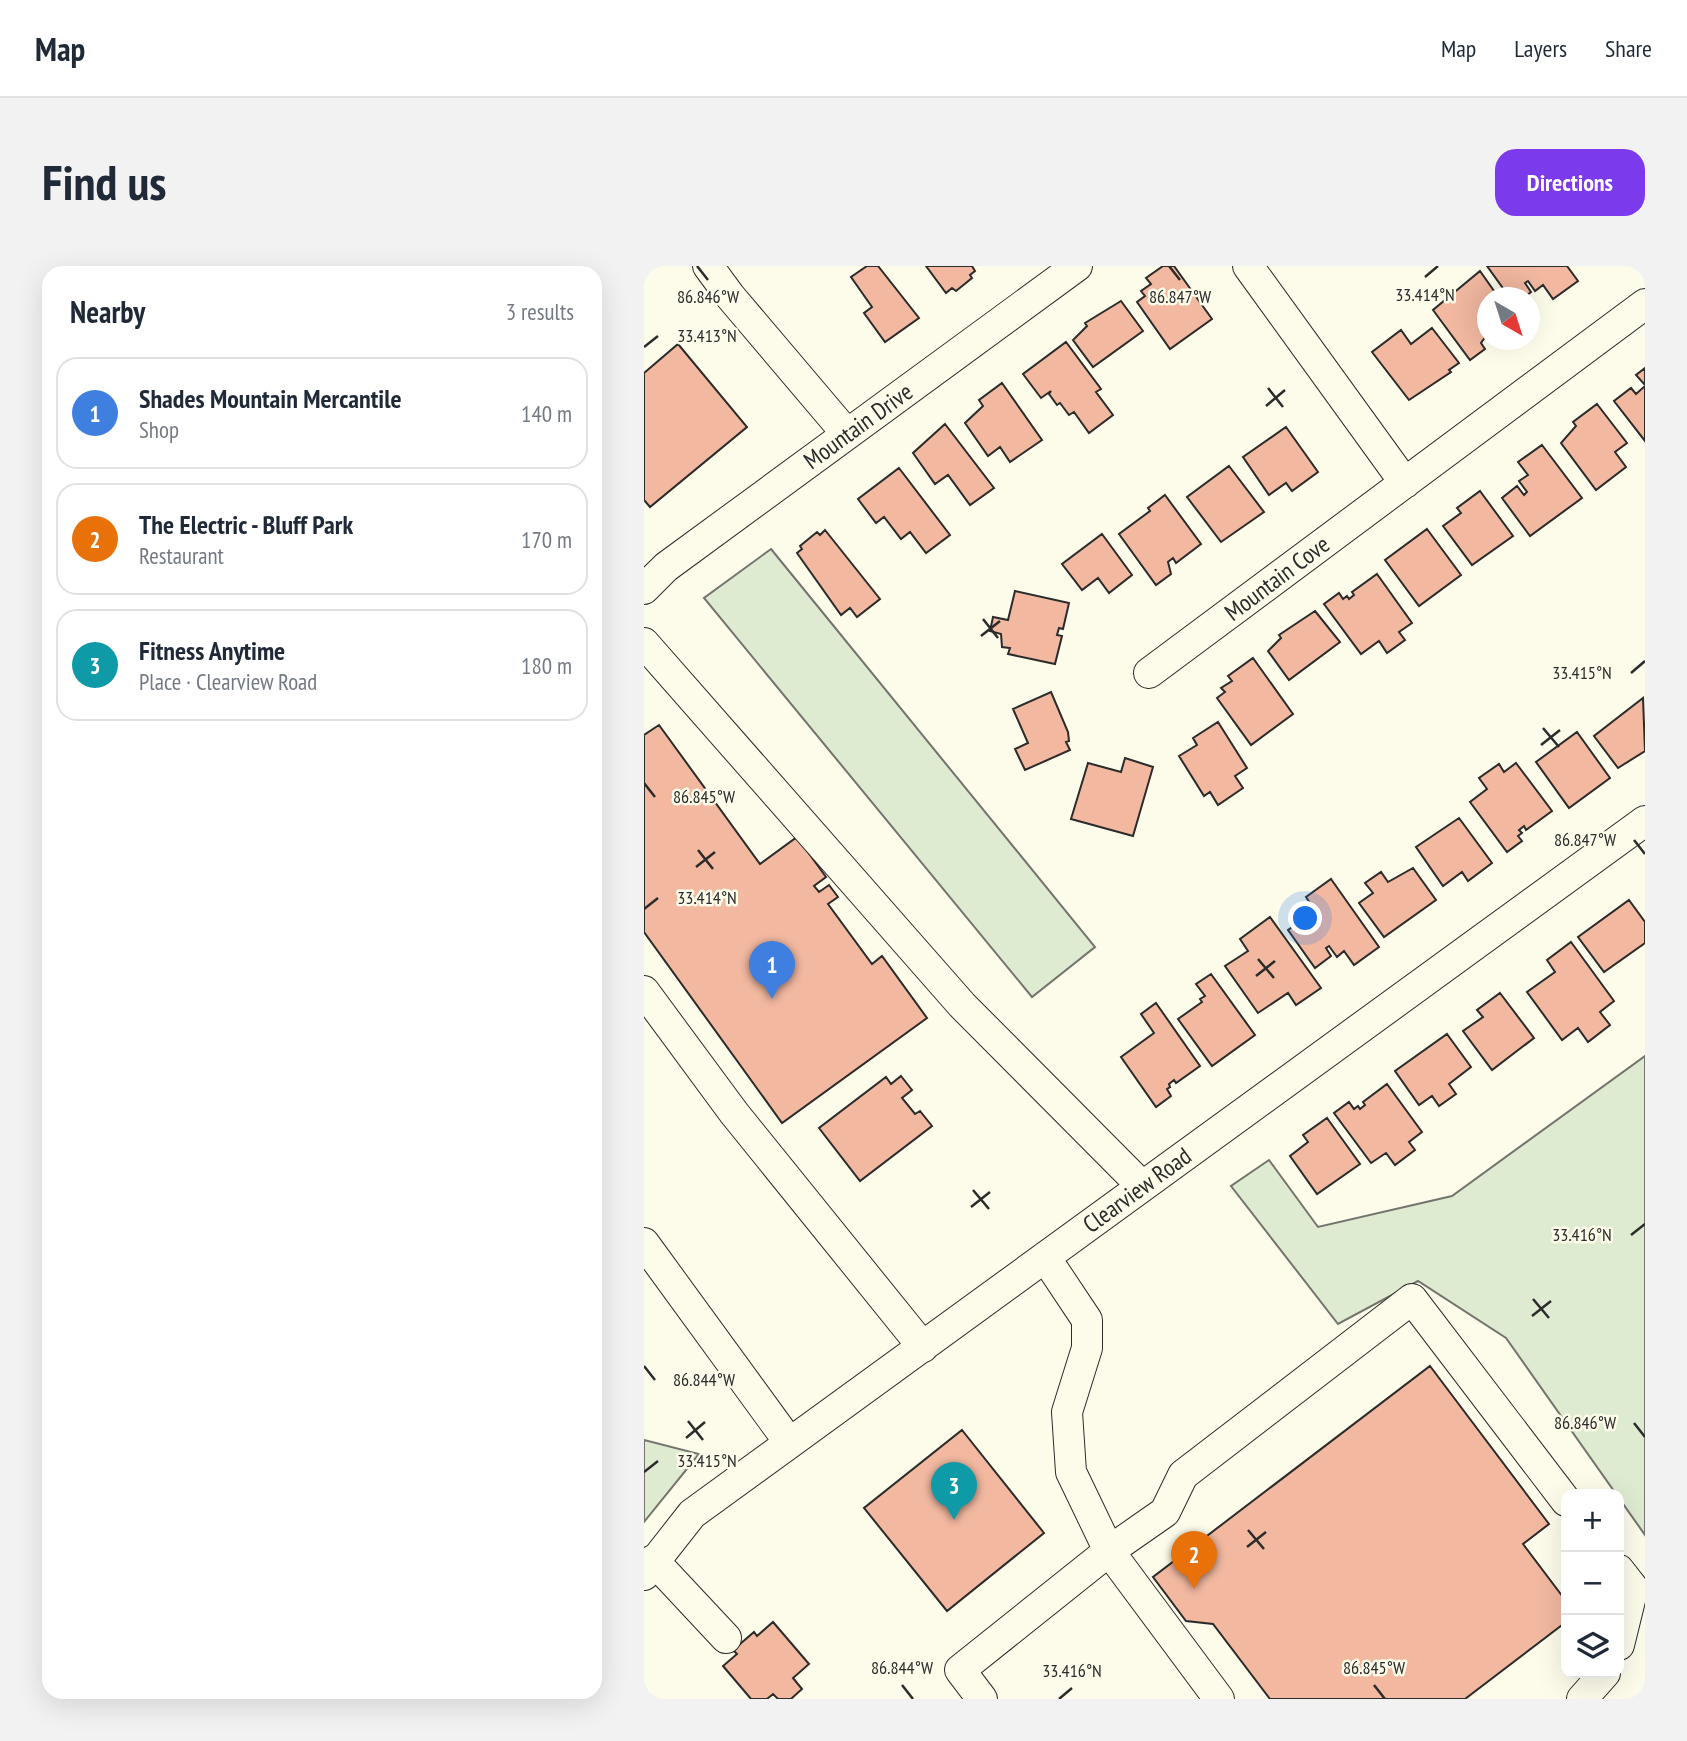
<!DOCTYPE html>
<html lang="en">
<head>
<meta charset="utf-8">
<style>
  body { margin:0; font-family:"PT Sans Narrow",sans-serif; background:#f2f2f3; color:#1f2937 }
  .controls { position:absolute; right:21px; bottom:21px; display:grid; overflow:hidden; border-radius:14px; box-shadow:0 7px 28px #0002 }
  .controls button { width:63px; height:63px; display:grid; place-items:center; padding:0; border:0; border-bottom:2px solid #e0e1e3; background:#fff; color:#1f2937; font:35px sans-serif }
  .compass { position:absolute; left:833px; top:21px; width:63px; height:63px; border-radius:50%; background:#fff; box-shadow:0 7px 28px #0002; rotate:141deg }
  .you { position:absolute; left:662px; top:653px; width:24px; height:24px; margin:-18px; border:5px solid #fff; border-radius:50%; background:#1a73e8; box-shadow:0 0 0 10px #1a73e833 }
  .badge { display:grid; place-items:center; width:46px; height:46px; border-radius:50%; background:#7c3aed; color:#fff; font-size:23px; font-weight:700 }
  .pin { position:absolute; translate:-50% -58px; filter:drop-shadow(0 2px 4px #0008) }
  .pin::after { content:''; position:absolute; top:37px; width:24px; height:21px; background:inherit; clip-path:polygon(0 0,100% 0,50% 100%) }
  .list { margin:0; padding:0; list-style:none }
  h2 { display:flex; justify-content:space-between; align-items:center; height:91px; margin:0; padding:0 28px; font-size:30px }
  h2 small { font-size:23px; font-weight:400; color:#747a83 }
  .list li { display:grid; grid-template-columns:46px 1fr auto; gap:21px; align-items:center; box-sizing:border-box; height:112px; margin:0 14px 14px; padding:0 14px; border:2px solid #e0e1e3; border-radius:21px }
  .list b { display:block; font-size:26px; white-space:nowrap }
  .list p { margin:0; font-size:23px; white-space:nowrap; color:#747a83 }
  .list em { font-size:23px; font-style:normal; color:#747a83 }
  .icon { flex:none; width:38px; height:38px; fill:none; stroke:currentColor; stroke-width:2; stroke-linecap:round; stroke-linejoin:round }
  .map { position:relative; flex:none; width:1001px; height:1433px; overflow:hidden; border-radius:21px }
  header { display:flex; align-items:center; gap:42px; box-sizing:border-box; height:98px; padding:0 35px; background:#fff; border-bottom:2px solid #e0e1e3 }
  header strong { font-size:33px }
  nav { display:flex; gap:38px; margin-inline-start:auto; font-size:24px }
  .intro { display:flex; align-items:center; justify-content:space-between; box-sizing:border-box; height:168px; padding:0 42px }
  h1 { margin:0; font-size:49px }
  .button { padding:18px 32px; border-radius:21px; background:#7c3aed; color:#fff; font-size:24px; font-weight:700 }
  main { display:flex; gap:42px; padding:0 42px }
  aside { flex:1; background:#fff; border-radius:21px; box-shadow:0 7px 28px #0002 }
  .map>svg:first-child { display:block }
  .green { fill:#deebd1; stroke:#74746e; stroke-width:2 }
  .building { fill:#f2b8a0; stroke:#2b2b2b; stroke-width:2 }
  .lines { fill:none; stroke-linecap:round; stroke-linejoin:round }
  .minor-casing { stroke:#2b2b2b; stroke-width:32 }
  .minor { stroke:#fdfbea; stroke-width:30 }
  .ticks { fill:none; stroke:#2b2b2b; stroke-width:2.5 }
  .labels { text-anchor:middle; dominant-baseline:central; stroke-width:5; stroke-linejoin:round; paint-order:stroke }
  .street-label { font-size:24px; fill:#2b2b2b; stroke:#fdfbea }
  .ticks-label { font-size:18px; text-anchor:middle; fill:#2b2b2b; stroke:#fdfbea; stroke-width:5; stroke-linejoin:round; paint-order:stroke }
</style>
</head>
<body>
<header>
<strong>Map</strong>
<nav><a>Map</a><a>Layers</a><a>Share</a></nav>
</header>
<div class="intro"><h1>Find us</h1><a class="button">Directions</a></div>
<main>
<aside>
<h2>Nearby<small>3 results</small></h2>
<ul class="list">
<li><span class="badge" style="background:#3f7fe0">1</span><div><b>Shades Mountain Mercantile</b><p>Shop</p></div><em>140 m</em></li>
<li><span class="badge" style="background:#e8710a">2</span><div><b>The Electric - Bluff Park</b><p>Restaurant</p></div><em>170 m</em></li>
<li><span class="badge" style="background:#0f9aa8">3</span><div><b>Fitness Anytime</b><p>Place · Clearview Road</p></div><em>180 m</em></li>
</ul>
</aside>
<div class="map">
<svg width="1001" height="1433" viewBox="0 0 1001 1433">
  <rect width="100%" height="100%" fill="#fdfbea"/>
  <path class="green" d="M127 283 451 681 388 731 60 332Z
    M1001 790V1269L862 1072 774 1015 694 1058 587 920 625 894 674 961 808 930Z
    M0 1174 55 1188 0 1256Z"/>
  <path class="building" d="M223 0H234L275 52 241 76 220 47 228 41 207 11Z
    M282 0H328L331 5 326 9 328 12 312 25 308 22 302 27Z
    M519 0H530L568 53 526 83 493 36 501 30 497 25 507 18 502 12Z
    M843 0H923L934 15 909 33 899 19 891 25 884 15 881 17 887 26 879 32H866Z
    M836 5 855 32H844V67L837 77 841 83 826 94 789 44Z
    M477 35 499 65 449 101 429 74 443 60 441 57Z
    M788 62 815 97 805 104 807 106 765 134 728 86 757 64 767 78Z
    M422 76 457 123 452 126 469 149 445 167 430 146 425 149 416 137 413 139 405 128 407 125 397 132 379 108Z
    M34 78 103 161 6 241 0 234V107Z
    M1001 102V119L992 109Z
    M358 117 398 174 366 196 356 181 344 190 321 157 339 140 335 134Z
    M1001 120V175L970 135 987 122 992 128Z
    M953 138 983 177 971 186 982 201 952 224 917 177 932 160 929 156Z
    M301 158 350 222 326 239 304 209 291 218 269 187Z
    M642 161 674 206 648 225 642 217 625 229 599 191Z
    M898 179 938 232 886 270 858 232 873 220 880 229 883 226 875 215 884 209 874 196Z
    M585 200 620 246 577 276 543 231Z
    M255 202 306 269 282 287 266 266 257 273 240 251 232 257 214 233Z
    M836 225 869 270 828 299 799 260 817 247 813 242Z
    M521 229 557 278 532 297 529 292 524 296 527 308 512 319 475 268 506 245 504 242Z
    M783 263 817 309 775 340 741 294Z
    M181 264 236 333 213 351 206 342 197 349 153 287 158 283 156 280 173 266 176 269Z
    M458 268 488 309 465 327 454 312 438 324 418 298Z
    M733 308 768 357 755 366 761 374 743 387 735 375 717 388 680 338 695 327 699 333 703 330 705 333 710 329 708 326Z
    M371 325 425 337 419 363 415 362 413 369 418 370 411 398 364 388 366 382 358 381 357 368 346 365 349 351 364 354Z
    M671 345 696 376 645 414 624 385 637 372 635 369Z
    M609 392 649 448 607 479 573 432 581 426 577 422 588 415 584 410Z
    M407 426 424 466 425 475 422 476 426 484 381 504 371 483 384 477 369 443Z
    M999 432 1001 485 974 502 950 470Z
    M574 456 603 502 591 510 599 522 574 539 566 526 560 530 535 490 553 479 549 472Z
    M15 459 116 598 153 571 182 611 170 620 175 626 185 619 194 631 184 638 228 698 238 690 283 752 138 857 0 666V469Z
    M933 466 966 512 925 542 892 496Z
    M481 492 509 501 489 570 427 553 444 497 477 506Z
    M872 497 908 545 882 564 880 560 875 564 878 567 874 570 878 575 863 586 826 536 843 523 835 512 855 498 860 506Z
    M815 552 848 597 824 615 818 606 799 620 772 581Z
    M769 602 792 634 740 671 715 637 729 627 721 617 737 606 744 616Z
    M687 613 735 681 710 699 700 685 693 691 685 680 682 682 687 690 671 702 644 664 671 645 662 631Z
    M985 634 1001 656V677L960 706 934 671Z
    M626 651 677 722 652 739 644 727 614 747 581 700 604 685 596 673Z
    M927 676 970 735 956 746 966 759 944 776 934 762 918 774 883 726 911 706 903 694Z
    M567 708 611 769 568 800 534 753 558 736 556 733 561 730 552 718Z
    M856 727 890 772 848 804 819 765 839 751 833 744Z
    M512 737 556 800 532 817 530 814 525 818 526 821 523 823 527 830 512 841 477 791 510 767 497 748Z
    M803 768 827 801 805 818 812 828 795 840 788 830 775 839 751 805Z
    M257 810 268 824 258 832 271 848 276 845 288 860 216 915 175 862 242 811 247 818Z
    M743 818 778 866 765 876 771 884 751 899 742 887 727 897 690 847 705 836 710 843 714 840 716 843 721 839 719 836Z
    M683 852 716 898 673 928 646 890 664 876 659 869Z
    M786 1100 905 1258 879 1278 922 1335V1356L821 1433H626L569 1358 542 1355 509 1311Z
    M318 1164 400 1267 303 1345 220 1242Z
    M129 1356 165 1398 149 1412 158 1423 147 1433H134L129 1428 123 1433H107L79 1400 93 1388 89 1384 110 1366 113 1370Z"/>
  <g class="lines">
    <g class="minor-casing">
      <path id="minor" d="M64 0 86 30 203 168
        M604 0 761 217
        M0 323 22 301 433 0
        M0 377 318 739 498 920
        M505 407 1001 38
        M0 725 90 847 279 1081
        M0 977 145 1176
        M401 991 443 1054V1082L423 1146 427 1206 465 1285 575 1433
        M9 1294 82 1372
        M975 1304 989 1322 975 1379
        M0 1309 48 1248 1001 555
        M338 1433 316 1404 465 1285 521 1246 539 1209 768 1033 922 1235
        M938 1433 961 1407"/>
    </g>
    <use href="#minor" class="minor"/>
  </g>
  <path class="ticks" d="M53 0 64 14M525 0 536 14M781 11 794 0M0 81 14 70M624 122 639 141M622 140 641 124M339 353 354 372M337 370 356 355M987 407 1001 395M899 462 915 481M897 479 916 464M0 517 11 531M990 574 1001 588M54 584 69 603M52 601 71 586M0 643 14 632M614 693 630 712M612 710 631 695M329 924 345 943M327 941 346 926M987 969 1001 958M889 1033 905 1052M888 1050 907 1035M0 1100 11 1114M44 1155 59 1174M990 1157 1001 1171M42 1172 61 1156M0 1206 14 1195M604 1264 620 1283M603 1281 622 1266M258 1419 269 1433M730 1419 741 1433M415 1433 428 1422"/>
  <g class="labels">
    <g class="street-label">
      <text transform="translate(214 160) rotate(-36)">Mountain Drive</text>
      <text transform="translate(633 312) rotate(-37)">Mountain Cove</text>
      <text transform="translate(493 924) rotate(-36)">Clearview Road</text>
    </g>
  </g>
  <g class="ticks-label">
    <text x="781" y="35">33.414°N</text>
    <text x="64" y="37">86.846°W</text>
    <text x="536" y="37">86.847°W</text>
    <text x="63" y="76">33.413°N</text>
    <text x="938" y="413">33.415°N</text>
    <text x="60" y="537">86.845°W</text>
    <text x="941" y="580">86.847°W</text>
    <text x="63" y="638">33.414°N</text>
    <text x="938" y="975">33.416°N</text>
    <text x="60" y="1120">86.844°W</text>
    <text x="941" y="1163">86.846°W</text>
    <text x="63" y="1201">33.415°N</text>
    <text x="258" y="1408">86.844°W</text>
    <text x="730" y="1408">86.845°W</text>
    <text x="428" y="1411">33.416°N</text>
  </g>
</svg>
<div class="controls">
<button>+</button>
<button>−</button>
<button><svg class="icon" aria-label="layers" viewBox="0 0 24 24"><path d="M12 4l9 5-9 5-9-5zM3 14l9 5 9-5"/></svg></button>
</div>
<svg class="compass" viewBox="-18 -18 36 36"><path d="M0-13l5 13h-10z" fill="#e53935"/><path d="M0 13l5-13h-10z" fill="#747a83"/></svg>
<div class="you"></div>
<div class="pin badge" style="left:128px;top:733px;background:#3f7fe0">1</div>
<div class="pin badge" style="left:550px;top:1323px;background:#e8710a">2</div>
<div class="pin badge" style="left:310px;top:1254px;background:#0f9aa8">3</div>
</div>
</main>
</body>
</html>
